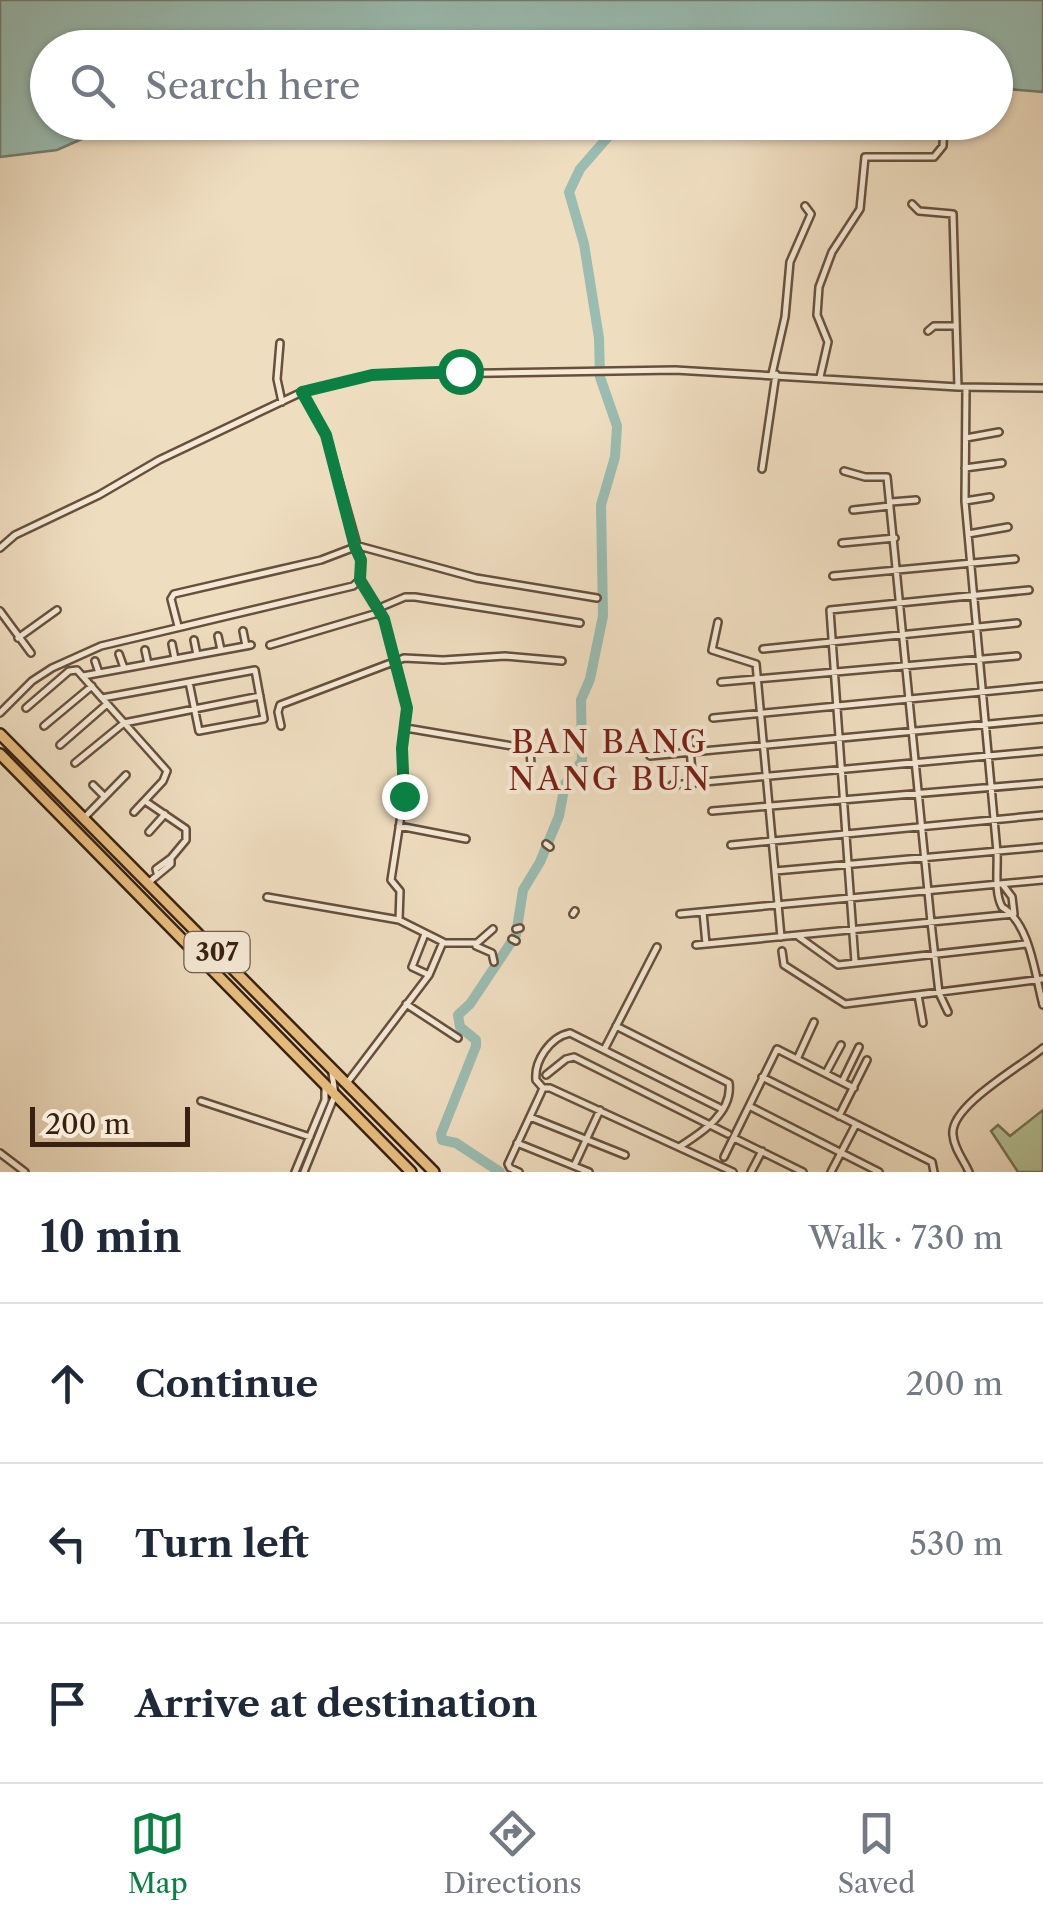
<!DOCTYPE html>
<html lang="en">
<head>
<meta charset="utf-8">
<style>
  body { margin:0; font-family:"Libre Caslon Text",serif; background:#f2f2f3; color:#1f2937 }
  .scale { position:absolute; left:30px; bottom:25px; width:160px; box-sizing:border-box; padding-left:10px; border:5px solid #382110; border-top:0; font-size:28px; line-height:35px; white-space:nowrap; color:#382110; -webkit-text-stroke:8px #f5e9d6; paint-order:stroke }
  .stop { position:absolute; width:30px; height:30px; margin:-22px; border:8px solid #0b8043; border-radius:50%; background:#fff }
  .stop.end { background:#0b8043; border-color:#fff; box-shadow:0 2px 10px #0008 }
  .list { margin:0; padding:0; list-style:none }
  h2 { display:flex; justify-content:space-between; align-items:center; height:130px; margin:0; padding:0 40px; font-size:42px }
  h2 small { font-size:32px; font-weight:400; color:#747a83 }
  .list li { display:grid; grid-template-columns:65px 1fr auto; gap:30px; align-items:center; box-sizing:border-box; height:160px; padding:0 40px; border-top:2px solid #e0e1e3 }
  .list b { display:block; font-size:38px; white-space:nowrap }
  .list em { font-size:32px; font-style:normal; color:#747a83 }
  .icon { flex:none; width:55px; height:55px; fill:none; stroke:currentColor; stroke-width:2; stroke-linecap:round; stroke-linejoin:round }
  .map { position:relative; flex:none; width:1043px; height:1172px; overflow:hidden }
  .search { position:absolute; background:#fff; box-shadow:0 2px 8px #0004; left:30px; right:30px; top:30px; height:110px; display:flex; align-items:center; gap:25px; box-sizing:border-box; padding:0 35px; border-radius:55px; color:#747a83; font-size:38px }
  .sheet { height:610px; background:#fff }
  nav { display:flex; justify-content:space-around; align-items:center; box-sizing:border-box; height:140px; border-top:2px solid #e0e1e3; background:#fff; font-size:28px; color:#747a83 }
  nav a { display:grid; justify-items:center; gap:5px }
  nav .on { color:#0b8043 }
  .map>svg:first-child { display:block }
  .green { fill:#b3c297; stroke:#767254; stroke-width:2.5 }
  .water { fill:#9abcb1; stroke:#737e71; stroke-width:2.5 }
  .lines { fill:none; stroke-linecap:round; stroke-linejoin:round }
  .river { stroke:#9abcb1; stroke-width:10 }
  .street-casing { stroke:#66503c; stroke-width:10 }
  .primary-casing { stroke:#382110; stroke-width:14 }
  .street { stroke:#f5e9d6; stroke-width:5 }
  .primary { stroke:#e8be80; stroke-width:9 }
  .route { stroke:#0b8043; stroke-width:12 }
  .labels { text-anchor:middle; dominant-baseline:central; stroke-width:8; stroke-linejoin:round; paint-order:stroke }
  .shield { fill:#f5e9d6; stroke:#715d4b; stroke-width:2.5 }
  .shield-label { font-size:25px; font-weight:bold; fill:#382110 }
  .quarter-label { font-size:32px; letter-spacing:2.5px; fill:#7a1f14; stroke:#f5e9d6 }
</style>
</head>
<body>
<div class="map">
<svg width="1043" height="1172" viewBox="0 0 1043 1172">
  <rect width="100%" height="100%" fill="#efddc0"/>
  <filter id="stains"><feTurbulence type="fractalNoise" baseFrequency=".002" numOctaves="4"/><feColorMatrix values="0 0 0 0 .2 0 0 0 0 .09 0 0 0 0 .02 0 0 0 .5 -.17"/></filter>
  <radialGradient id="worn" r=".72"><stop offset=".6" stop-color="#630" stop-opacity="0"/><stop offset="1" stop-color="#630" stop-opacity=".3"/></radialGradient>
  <path class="green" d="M1043 1110V1172H1018L991 1131 998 1125 1010 1136Z"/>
  <path class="water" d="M0 0H1043V92L996 88V48H48V122L118 123 57 150 0 157Z"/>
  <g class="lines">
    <path class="river" d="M500 1172 456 1143 442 1140 441 1134 476 1046V1040L460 1027 458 1015 470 1004 516 935 523 890 540 862 559 816 565 784 582 761 581 700 590 679 603 616 601 505 615 457 617 426 600 377 599 338 584 244 569 192 580 169 621 122"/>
    <g class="street-casing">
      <path id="street" d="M912 204 919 211 953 214 958 387
        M928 331 934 326H956
        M280 343 277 379 282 402
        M772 374 785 317 790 262 811 214 805 206
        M820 377 828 342 817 315 819 287 832 252 860 209 865 157H934L943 146 944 122
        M966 388 965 501 997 852C998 869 994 892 1002 907 1030 923 1035 975 1043 1005
        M302 392 326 435 361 559 360 580 384 619 407 708 402 748 404 796 391 880 400 891 399 920
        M966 438 999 432
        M965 468 1002 463
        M762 469 776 374
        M844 471 865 477H887L931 922 939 993 948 1012
        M965 501 990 497
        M891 502 916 500
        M853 510 890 506
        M968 534 1008 527
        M842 543 895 538
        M355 545 476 578 597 598
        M0 548 15 535 99 495 159 460 302 392 372 375 675 370 958 387 1043 388
        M833 576 1015 559
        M379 608 405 597H415L580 623
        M0 611 31 653
        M718 622 712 650 756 664 781 937
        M178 626 171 599 174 594 321 560 355 547
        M243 631 246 646
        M218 636 221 650
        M18 638 57 610
        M194 640 197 655
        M172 644 175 659
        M270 645 381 612
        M763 649 1017 623
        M145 650 148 664
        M119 654 124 668
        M95 661 99 673
        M83 676 251 645
        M721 682 1017 656
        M102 698 255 670 264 719 199 731 189 682
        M26 708 69 671 77 670 167 771 163 781 134 812
        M0 713 32 681 52 668 101 646 353 586 360 580
        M713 718 1043 686
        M44 726 92 686
        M281 726 278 712 280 705 404 658 443 660 505 656 562 661
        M406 728 530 749 531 765
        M689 737 693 784
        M60 745 107 704
        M650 756 1043 719
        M75 763 124 723 260 696
        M93 785 104 796
        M672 785 1043 751
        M145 801 186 829V840L171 858
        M712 811 1043 783
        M84 818 126 775
        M399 826 466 839
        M149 832 165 814
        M546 844 550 847
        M731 845 1043 815
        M775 871 1043 847
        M148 883 171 864V858L156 869 157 873
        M267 897 399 920 443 942 429 975 347 1083
        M703 912 706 944
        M573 914 575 911
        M680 914 1043 880
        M516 929 520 928
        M425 934 412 967 429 975
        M799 937 838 965 1026 944
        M512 939 516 941
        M443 943H477L493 929
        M696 945 1014 914 1012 897 1003 885
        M476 946 492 953 494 962
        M782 951 784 965 845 1004 1043 979
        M855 962 830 610 1029 590
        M918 995 923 1023
        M406 1004 458 1038
        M616 1026 729 1083C733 1113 701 1133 679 1147
        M604 1050 657 947
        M798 1057 814 1022
        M826 1073 841 1045
        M546 1075 566 1059 574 1057 728 1134
        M762 1077 932 1162 934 1172
        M842 1082 859 1047
        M543 1088 536 1080C534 1061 550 1037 570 1033L722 1109
        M201 1101 310 1137
        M749 1106 879 1172
        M839 1116 867 1060
        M530 1117 625 1155
        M734 1138 803 1172
        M517 1143 589 1172
        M0 1153 25 1172
        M724 1157 777 1049 854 1088
        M574 1166 600 1110
        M295 1172 325 1100V1086
        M304 1172 335 1095 332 1073
        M519 1172 510 1168 508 1164 540 1095 543 1088H550L733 1172
        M751 1172 762 1151
        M831 1172 856 1124
        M969 1172C964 1160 954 1149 953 1135 949 1106 1022 1066 1043 1048"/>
    </g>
    <g class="primary-casing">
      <path id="primary" d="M0 734 434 1172
        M0 754 411 1172"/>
    </g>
    <use href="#street" class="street"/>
    <use href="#primary" class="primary"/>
  </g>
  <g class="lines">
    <path class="route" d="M404 796 402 748 407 708 384 619 360 580 361 560 355 547 326 435 302 392 372 375 460 371"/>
  </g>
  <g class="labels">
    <rect class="shield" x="184.5" y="932" width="65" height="40" rx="8"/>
    <g class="shield-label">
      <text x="217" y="952">307</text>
    </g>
    <g class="quarter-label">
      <text x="610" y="741">BAN BANG<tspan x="610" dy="37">NANG BUN</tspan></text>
    </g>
  </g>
  <rect width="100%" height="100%" filter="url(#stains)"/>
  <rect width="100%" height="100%" fill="url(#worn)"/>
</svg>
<div class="scale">200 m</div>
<div class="stop" style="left:460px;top:371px"></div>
<div class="stop end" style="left:404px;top:796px"></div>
<div class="search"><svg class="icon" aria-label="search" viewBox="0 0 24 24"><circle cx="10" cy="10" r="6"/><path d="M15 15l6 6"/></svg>Search here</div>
</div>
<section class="sheet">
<h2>10 min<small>Walk · 730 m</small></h2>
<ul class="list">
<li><svg class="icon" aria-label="ahead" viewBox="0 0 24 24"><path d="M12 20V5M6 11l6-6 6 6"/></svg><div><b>Continue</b></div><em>200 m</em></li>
<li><svg class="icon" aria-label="left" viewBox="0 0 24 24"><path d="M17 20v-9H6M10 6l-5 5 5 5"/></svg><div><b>Turn left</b></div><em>530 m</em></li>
<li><svg class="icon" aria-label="arrive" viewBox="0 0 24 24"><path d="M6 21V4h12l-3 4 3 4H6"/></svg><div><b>Arrive at destination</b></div></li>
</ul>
</section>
<nav>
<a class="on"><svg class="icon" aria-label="map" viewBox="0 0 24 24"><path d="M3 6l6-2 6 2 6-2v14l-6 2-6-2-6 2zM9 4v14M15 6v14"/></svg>Map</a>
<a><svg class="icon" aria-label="directions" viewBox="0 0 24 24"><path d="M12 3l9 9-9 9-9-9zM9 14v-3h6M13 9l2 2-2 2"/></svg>Directions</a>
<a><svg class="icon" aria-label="saved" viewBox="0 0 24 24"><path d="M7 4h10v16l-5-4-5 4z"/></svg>Saved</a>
</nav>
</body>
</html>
